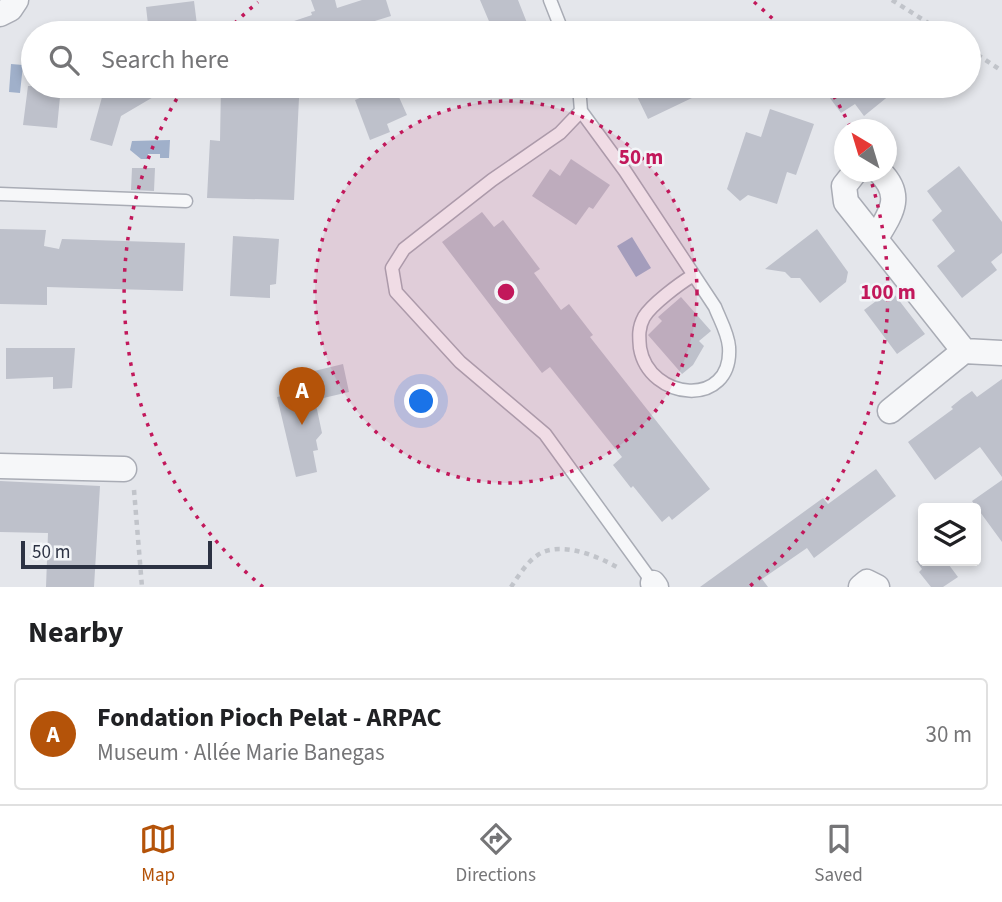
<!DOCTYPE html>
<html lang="en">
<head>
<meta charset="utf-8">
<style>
  body { margin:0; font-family:"Source Sans 3",sans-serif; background:#f2f2f2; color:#202124 }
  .controls { position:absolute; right:21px; bottom:21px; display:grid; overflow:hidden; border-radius:7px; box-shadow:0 4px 10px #0003 }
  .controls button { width:63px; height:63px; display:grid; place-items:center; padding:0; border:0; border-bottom:2px solid #e0e0e0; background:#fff; color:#202124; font:35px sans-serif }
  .compass { position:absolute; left:834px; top:119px; width:63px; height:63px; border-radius:50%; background:#fff; box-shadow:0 4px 10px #0003; rotate:322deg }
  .scale { position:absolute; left:21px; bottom:18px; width:191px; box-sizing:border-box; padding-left:7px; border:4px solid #2c3243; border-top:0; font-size:19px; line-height:24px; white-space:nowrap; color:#2c3243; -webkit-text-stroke:5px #f3f5f8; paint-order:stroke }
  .you { position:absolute; left:422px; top:402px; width:24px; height:24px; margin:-18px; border:5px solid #fff; border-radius:50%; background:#1a73e8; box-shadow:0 0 0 10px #1a73e833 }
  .badge { display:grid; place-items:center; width:46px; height:46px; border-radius:50%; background:#b45309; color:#fff; font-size:23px; font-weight:700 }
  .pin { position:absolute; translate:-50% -58px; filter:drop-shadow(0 2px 4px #0008) }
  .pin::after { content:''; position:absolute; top:37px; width:24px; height:21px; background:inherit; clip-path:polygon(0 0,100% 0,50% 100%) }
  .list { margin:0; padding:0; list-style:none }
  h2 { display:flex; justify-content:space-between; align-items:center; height:91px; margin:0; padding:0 28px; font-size:30px }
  h2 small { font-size:23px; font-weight:400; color:#757577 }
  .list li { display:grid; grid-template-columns:46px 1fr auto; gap:21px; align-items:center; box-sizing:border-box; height:112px; margin:0 14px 14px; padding:0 14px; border:2px solid #e0e0e0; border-radius:7px }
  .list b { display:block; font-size:26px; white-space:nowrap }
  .list p { margin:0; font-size:23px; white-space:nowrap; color:#757577 }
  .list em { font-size:23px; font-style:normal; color:#757577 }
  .icon { flex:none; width:38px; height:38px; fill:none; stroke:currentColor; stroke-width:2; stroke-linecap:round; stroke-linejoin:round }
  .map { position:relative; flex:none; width:1002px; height:587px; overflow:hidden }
  .search { position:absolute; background:#fff; box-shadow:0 4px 10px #0003; left:21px; right:21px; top:21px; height:77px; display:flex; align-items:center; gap:18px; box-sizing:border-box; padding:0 24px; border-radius:38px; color:#757577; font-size:26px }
  .sheet { height:217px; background:#fff }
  nav { display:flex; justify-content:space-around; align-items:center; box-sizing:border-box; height:98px; border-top:2px solid #e0e0e0; background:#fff; font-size:19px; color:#757577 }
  nav a { display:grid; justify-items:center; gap:4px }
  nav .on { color:#b45309 }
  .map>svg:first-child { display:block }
  .water { fill:#a0b0ca }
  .building { fill:#bec1cb }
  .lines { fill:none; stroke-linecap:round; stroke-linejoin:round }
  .service-casing { stroke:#a9acb5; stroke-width:15 }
  .minor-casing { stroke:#a9acb5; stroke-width:27 }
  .path { stroke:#c1c4ca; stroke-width:4.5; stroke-dasharray:5 5; stroke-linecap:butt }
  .service { stroke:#f6f7f9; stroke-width:12 }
  .minor { stroke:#f6f7f9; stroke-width:24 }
  .ring { fill:none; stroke:#c2185b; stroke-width:3.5; stroke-dasharray:3.5 7 }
  .centre { fill:#c2185b; stroke:#f3f5f8; stroke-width:3.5 }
  .ring-label { font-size:21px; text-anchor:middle; font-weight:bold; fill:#c2185b; stroke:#f3f5f8; stroke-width:5; stroke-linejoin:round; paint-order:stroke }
</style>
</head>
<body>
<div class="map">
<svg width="1002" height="587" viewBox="0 0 1002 587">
  <rect width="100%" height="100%" fill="#e4e6eb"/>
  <path class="water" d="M11 64 23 65 20 93 9 92Z
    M170 140 169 158H160V154H148L147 159H141L130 150 132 141Z
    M632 237 651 268 636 277 617 246Z"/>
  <path class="building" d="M311 0H335L337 8 362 0H386L391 16 336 33H271L270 29 312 15 311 12 315 11Z
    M480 0H518L531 33H494Z
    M194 1 198 33H149L146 7Z
    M28 86H61L57 128 23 125Z
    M111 86H172L121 116 112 146 90 140 104 90Z
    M221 86H295L299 98 294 200 207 198 210 140 220 141Z
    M389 86H394L407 115 387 124 390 132 370 140 355 100Z
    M632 86H717L648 119Z
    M821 86H901L864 116 855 104 841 113Z
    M770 109 814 124 796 175 787 172 777 204 748 195 740 201 727 189 746 132 761 137Z
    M571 159 610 185 593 209 589 207 576 225 532 196 550 169 560 176Z
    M959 166 1002 222V253L991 262 997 270 962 298 937 266 955 251 932 220 942 211 927 191Z
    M132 168H155L154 191 131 190Z
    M482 212 494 227 503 220 540 269 534 273 561 310 569 304 593 335 590 337 710 489 672 520 669 516 662 522 633 486 631 488 613 465 622 457 550 367 542 373 442 242Z
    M0 229 46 230 44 246 59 249 62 239 185 243 183 291 47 287V305L0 304Z
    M817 229 848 272 846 282 820 303 800 278H791L785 272 765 269Z
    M233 236 279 239 276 284 270 285V298L230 296Z
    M891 290 925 334 897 354 864 310Z
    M681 297 711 331 699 341 704 346 693 365 682 374 648 335 662 321 658 317Z
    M6 348H75L72 388 53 389V377L6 379Z
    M343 364 349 392 315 400 322 433 316 440 318 450 313 451 317 472 296 477 277 397 290 394 302 374Z
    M1002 379V477L980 447 935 480 908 442 953 409 951 407 962 398 972 391 977 397Z
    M876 469 896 496 814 558 807 548 762 579 768 587H700L823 498 828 504Z
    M1002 480V542L972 501Z
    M0 481 100 486 94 587H46L48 533 0 532Z
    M916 561H946L958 577 943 587H931L919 572 922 569Z"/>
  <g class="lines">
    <g class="service-casing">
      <path id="service" d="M550 0 563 33
        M579 86 581 111 560 133 492 180 404 249 392 268 396 292 460 362 545 434 653 583
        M581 111 625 171 715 307C720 320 728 333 729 347 733 409 649 401 640 348 639 337 638 328 644 317 652 304 679 284 692 276
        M0 194 186 201"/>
    </g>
    <g class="minor-casing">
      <path id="minor" d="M0 14 10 9 16 0
        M855 172 844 186 846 202 964 351 1002 353
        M876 238C891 213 904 196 880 172
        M890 411 964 351
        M0 466 124 469
        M653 583 656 587
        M861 587 867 582 877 587"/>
    </g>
    <path class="path" d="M892 0 944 33
      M969 49 1002 71
      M134 490 142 587
      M511 587C519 575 528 560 541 553 564 542 597 556 617 567"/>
    <use href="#service" class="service"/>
    <use href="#minor" class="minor"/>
  </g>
  <circle cx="506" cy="292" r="191" fill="#c2185b" fill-opacity=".12"/>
  <g class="ring">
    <circle cx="506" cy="292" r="191"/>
    <path d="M263 587A382 382 0 0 1 184 87M227 31A382 382 0 0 1 258 2M754 2A382 382 0 0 1 785 31M828 87A382 382 0 0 1 851 128M869 174A382 382 0 0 1 749 587"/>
  </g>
  <circle cx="506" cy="292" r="10" class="centre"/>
  <g class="ring-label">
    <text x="641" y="164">50 m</text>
    <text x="888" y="299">100 m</text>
  </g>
</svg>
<div class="controls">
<button><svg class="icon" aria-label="layers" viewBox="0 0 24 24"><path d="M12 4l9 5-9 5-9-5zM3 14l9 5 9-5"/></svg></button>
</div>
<svg class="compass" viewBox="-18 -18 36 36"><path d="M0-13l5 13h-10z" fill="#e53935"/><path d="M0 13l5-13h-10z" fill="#757577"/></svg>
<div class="scale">50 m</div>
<div class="you"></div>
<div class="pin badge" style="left:302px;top:425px">A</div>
<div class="search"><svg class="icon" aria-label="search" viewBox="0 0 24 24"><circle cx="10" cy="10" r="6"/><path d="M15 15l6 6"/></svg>Search here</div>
</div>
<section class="sheet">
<h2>Nearby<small></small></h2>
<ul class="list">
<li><span class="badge">A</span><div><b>Fondation Pioch Pelat - ARPAC</b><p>Museum · Allée Marie Banegas</p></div><em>30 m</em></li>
</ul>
</section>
<nav>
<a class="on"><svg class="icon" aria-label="map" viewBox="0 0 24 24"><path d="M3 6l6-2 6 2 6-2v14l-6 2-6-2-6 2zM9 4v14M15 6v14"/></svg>Map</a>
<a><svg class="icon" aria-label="directions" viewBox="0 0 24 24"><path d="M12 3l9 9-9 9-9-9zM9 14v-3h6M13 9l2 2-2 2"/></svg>Directions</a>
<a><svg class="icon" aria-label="saved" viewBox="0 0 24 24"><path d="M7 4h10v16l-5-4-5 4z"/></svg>Saved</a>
</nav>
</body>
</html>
